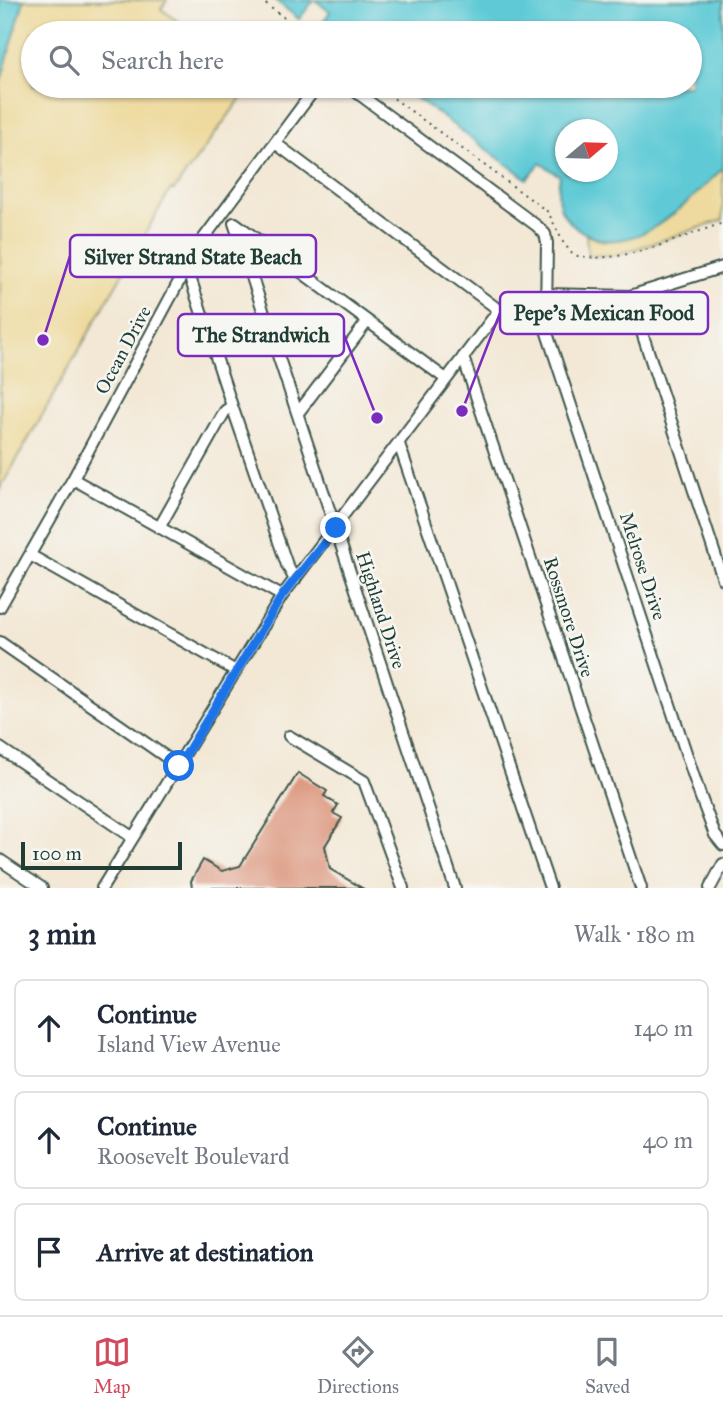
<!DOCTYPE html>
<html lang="en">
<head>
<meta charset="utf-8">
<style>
  body { margin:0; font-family:"IM FELL Great Primer",serif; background:#f2f2f3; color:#1f2937 }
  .compass { position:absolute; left:555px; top:119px; width:63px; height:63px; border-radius:50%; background:#fff; box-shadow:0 2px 5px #0004; rotate:71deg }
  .scale { position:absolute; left:21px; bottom:18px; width:161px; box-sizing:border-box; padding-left:7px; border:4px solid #1f3d34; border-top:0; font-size:19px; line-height:24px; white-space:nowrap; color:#1f3d34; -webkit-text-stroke:5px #f6f6f2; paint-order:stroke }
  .stop { position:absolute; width:21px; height:21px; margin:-16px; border:5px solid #1a73e8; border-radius:50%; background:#fff }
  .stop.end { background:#1a73e8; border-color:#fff; box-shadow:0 2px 7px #0008 }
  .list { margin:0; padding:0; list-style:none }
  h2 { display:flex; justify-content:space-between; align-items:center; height:91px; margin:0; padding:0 28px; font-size:30px }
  h2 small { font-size:23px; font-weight:400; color:#747a83 }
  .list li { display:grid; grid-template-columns:46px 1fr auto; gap:21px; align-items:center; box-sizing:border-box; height:98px; margin:0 14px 14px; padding:0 14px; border:2px solid #e0e1e3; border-radius:10px }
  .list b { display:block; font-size:26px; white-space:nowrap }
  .list p { margin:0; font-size:23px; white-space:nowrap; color:#747a83 }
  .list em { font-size:23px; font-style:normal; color:#747a83 }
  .icon { flex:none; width:38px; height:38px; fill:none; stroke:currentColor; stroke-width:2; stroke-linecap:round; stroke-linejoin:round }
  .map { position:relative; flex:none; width:723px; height:888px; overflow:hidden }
  .search { position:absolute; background:#fff; box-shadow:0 2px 5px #0004; left:21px; right:21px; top:21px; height:77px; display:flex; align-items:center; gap:18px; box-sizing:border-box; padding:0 24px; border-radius:38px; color:#747a83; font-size:26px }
  .sheet { height:427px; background:#fff }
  nav { display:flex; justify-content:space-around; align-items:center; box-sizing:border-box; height:98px; border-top:2px solid #e0e1e3; background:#fff; font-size:19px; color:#747a83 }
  nav a { display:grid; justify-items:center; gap:4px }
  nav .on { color:#d1495b }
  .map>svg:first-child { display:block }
  .sand { fill:#eeda9e; stroke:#868c69; stroke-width:2 }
  .water { fill:#5ecad6; stroke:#3e8485; stroke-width:2; fill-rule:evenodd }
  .building { fill:#da9076 }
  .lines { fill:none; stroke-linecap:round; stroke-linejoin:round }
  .minor-casing { stroke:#3f574c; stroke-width:14 }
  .path { stroke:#3f574c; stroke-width:2; stroke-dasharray:2 5; stroke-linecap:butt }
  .minor { stroke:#fff; stroke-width:10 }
  .route { stroke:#1a73e8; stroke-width:9 }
  .labels { text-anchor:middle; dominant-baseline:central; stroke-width:5; stroke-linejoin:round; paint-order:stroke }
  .street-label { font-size:19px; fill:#1f3d34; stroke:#f6f6f2 }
  .leader { fill:none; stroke:#7b2cbf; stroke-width:2.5 }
  .callout-dot { fill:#7b2cbf; stroke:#f6f6f2; stroke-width:2.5 }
  .callout { fill:#f6f6f2; stroke:#7b2cbf; stroke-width:2.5 }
  .callout-label { font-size:21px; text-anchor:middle; font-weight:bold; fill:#1f3d34 }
</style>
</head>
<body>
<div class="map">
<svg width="723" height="888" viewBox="0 0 723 888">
  <rect width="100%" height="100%" fill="#f6f6f2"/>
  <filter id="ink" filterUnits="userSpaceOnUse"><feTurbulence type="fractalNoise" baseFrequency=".0143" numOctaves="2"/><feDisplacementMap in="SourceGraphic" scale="14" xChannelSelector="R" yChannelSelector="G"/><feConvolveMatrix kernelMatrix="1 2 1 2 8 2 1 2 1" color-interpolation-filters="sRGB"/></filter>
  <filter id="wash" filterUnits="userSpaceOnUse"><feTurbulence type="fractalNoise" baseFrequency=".00686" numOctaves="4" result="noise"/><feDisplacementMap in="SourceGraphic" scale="28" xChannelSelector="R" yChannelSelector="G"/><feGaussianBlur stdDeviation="1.57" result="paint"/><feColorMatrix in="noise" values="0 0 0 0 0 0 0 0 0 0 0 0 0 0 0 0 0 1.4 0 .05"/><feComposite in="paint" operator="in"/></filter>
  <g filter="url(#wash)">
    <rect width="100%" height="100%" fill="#f3e8d6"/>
    <path class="sand" d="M24 0H167L161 9 194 33H33V86H250L174 190H170L0 489V84Z
      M723 168V220L617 255 588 256 586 235C592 237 600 241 606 241 652 239 692 197 723 168Z"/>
    <path class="water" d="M0 0H24L0 84Z
      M275 0H314L299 19Z
      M315 0H723V168C685 205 627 270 573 225 557 211 556 196 560 176L540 163 527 179 400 86H690V33H328L319 27 330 12ZM566 130H608V172H566Z"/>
    <g id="blocks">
      <path class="building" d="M298 773 327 791 324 796 338 805 333 813 342 818 325 846 330 869 362 888H192L191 881 203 860 222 871 240 866Z"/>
    </g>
  </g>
  <g filter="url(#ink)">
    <use href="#blocks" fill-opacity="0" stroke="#3f574c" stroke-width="2"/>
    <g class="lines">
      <g class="minor-casing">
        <path id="minor" d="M348 86 537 226 545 234 547 243 546 318 547 333 700 795 715 835 723 845
          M275 143 499 310
          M234 223 455 888
          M235 223 446 379
          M187 268 232 406 287 565 295 580
          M630 296 723 579
          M463 357 641 888
          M298 413 367 322
          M399 444 550 888
          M73 479 282 596
          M159 528 225 411 232 406
          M30 555 236 671
          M0 607 73 479 198 246 317 86
          M0 642 179 766
          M289 736 364 781 403 888
          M0 748 132 837
          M0 860 42 888
          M102 888 282 596 499 310 513 302 546 294 630 296 723 267
          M710 888 723 864"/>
      </g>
      <path class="path" d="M260 0 305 33
        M377 86 548 212 563 242 573 255C621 266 677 238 723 223"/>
      <use href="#minor" class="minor"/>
    </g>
  </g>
  <g class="lines" filter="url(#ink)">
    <path class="route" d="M179 766 282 596 336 528"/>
  </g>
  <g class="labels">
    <g class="street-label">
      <text transform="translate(123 350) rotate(-62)">Ocean Drive</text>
      <text transform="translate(643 566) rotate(72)">Melrose Drive</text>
      <text transform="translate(381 610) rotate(72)">Highland Drive</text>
      <text transform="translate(569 617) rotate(72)">Rossmore Drive</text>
    </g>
  </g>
  <path class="leader" d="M43 340L70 256M462 411L500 313M377 418L344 335"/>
  <g class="callout-dot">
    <circle cx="43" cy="340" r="7"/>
    <circle cx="462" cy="411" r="7"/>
    <circle cx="377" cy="418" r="7"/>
  </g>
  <g class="callout">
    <rect x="70" y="235" width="246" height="42" rx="7"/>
    <rect x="500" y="292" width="208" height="42" rx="7"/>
    <rect x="178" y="314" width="166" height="42" rx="7"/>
  </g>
  <g class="callout-label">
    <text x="193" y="264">Silver Strand State Beach</text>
    <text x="604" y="320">Pepe's Mexican Food</text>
    <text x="261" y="342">The Strandwich</text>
  </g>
</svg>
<svg class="compass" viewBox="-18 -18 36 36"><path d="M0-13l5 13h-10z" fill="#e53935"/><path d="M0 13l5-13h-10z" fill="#747a83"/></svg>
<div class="scale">100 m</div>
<div class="stop" style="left:179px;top:766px"></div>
<div class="stop end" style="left:336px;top:528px"></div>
<div class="search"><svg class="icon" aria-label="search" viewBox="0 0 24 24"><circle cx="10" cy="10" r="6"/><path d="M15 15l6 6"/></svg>Search here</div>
</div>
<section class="sheet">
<h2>3 min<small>Walk · 180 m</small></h2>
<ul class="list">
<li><svg class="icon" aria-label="ahead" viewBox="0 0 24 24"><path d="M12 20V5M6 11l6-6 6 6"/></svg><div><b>Continue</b><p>Island View Avenue</p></div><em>140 m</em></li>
<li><svg class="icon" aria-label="ahead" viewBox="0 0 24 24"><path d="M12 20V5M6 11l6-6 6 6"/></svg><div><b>Continue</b><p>Roosevelt Boulevard</p></div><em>40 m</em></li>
<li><svg class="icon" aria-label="arrive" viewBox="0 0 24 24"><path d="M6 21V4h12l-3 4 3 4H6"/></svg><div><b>Arrive at destination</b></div></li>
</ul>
</section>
<nav>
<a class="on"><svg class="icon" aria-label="map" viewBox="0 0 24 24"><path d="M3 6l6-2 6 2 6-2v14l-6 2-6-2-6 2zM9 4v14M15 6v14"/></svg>Map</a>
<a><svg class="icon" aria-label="directions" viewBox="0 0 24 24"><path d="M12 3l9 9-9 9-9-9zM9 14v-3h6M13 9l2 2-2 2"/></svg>Directions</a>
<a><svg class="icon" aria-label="saved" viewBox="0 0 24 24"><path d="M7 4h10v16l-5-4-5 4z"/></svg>Saved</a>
</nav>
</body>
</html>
